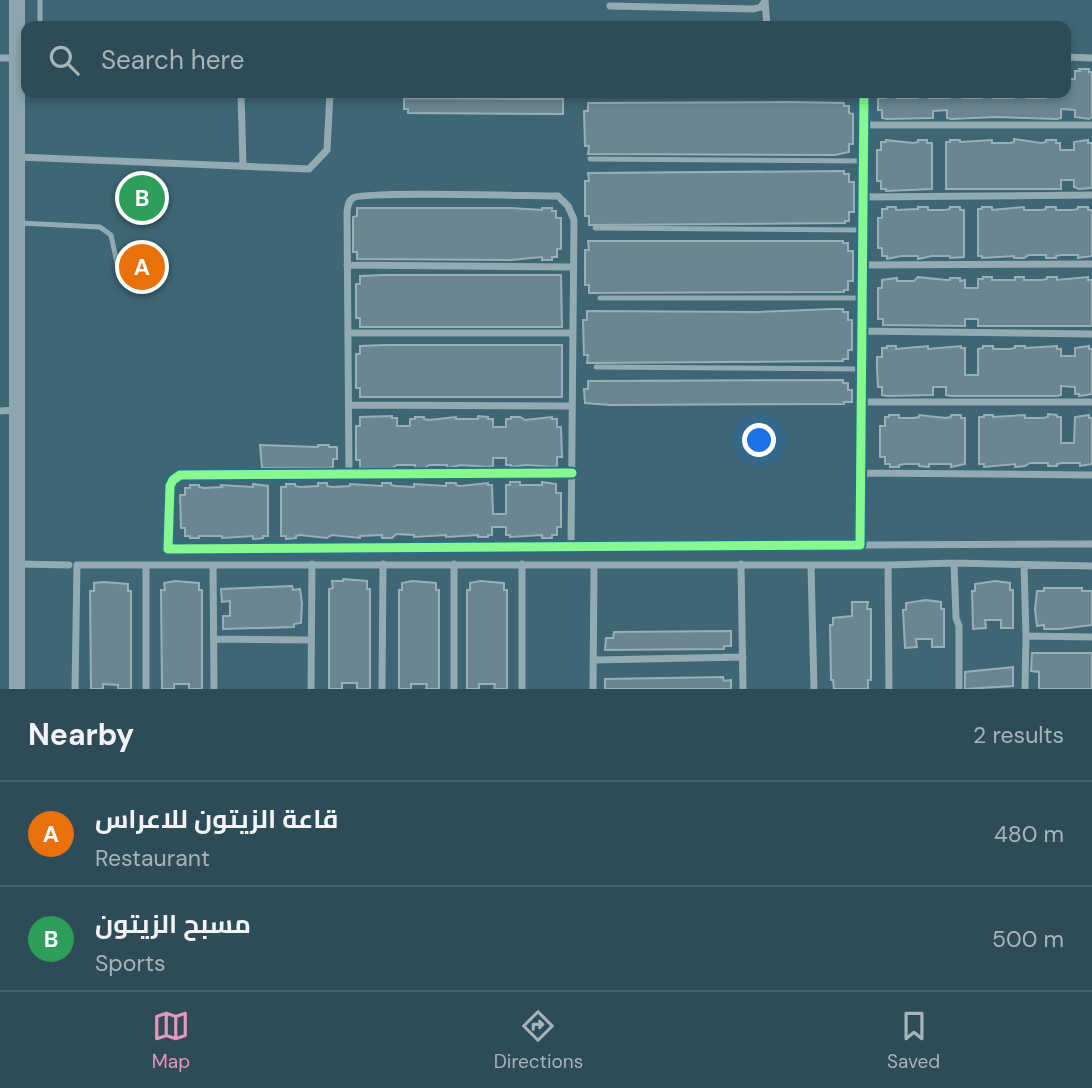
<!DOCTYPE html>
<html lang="en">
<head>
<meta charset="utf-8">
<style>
  body { margin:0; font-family:"DM Sans",Cairo,sans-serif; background:#3a5661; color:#f1f3f6 }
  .you { position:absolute; left:760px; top:441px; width:24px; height:24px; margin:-18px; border:5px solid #fff; border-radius:50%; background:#1a73e8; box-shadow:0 0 0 10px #1a73e833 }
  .badge { display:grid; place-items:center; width:46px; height:46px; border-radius:50%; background:#e797bd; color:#fff; font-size:23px; font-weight:700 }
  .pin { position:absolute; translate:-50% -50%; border:4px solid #fff; box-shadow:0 2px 7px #0006 }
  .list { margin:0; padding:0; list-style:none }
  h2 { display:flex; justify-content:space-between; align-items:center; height:91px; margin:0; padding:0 28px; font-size:30px }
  h2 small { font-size:23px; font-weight:400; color:#a7b4ba }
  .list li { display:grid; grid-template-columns:46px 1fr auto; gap:21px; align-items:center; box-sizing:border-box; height:105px; padding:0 28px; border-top:2px solid #49636d }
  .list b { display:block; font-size:26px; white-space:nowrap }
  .list p { margin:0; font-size:23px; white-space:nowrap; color:#a7b4ba }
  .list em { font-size:23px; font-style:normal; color:#a7b4ba }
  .icon { flex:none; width:38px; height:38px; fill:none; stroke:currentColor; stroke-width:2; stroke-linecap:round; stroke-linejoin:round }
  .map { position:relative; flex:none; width:1092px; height:689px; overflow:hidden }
  .search { position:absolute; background:#2e4c57; box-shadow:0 4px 10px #0003; left:21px; right:21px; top:21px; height:77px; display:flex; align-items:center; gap:18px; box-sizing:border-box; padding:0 24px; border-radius:14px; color:#a7b4ba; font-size:26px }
  .sheet { height:301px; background:#2e4c57 }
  nav { display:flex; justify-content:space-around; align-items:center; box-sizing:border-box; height:98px; border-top:2px solid #49636d; background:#2e4c57; font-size:19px; color:#a7b4ba }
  nav a { display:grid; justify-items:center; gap:4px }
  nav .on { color:#e797bd }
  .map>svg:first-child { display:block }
  .building { fill:#698691; stroke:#99afb7; stroke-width:2 }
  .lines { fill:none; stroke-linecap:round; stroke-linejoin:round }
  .lane { stroke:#92aab1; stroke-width:5 }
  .street { stroke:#92aab1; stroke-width:7 }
  .secondary { stroke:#8da5ae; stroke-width:16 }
  .cycleway-casing { stroke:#28718a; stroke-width:13 }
  .cycleway { stroke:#87f88f; stroke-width:9 }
</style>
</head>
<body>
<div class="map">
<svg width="1092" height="689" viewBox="0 0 1092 689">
  <rect width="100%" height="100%" fill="#3e6674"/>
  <path class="building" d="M1079 69H1089V72H1092V117L1089 119 1075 117V110L1061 109V118L1057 119 997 117 951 119 947 118V110L933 111V118L887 119 882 118V110H878V98H886V93H897V98H918V93H929V98H950V93H961L962 98H982V93H993V98H1014V93H1025L1026 98H1046V93H1066V79H1075V71H1080Z
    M404 98 563 99V114L408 113V109H404Z
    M790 102 844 103V106H849V113L853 114V144H849V152L835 155 588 154 589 146H585L584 111H588V103Z
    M1014 139 1041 143 1046 142V140H1056V143H1060V150H1074V142L1088 140V143H1092V188L1079 189 1074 187V180H1061V189H946V142H950V140H960V142L992 140V143H1010L1014 142Z
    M886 140 913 143 918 142V140H927V143H932V189L886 191V189H881V181H877V150H881V142H886Z
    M844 171V174H849V182H854V212H849V221H845V223L589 225V216H585V181H589L588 173Z
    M887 207H896V210L918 209V207H928V210H945L950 209V207H960V210H964V257L950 258V256H932L918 259V256H901L887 259V256H882V248H878V218H882V209H887Z
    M982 207H992V210L1024 207V210H1042L1046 209V207H1056V210H1073L1078 209V207H1088V210H1092V256L1078 258V255H1061L1056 256V258H1046V255H1029L1024 258H1014V256L982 258V256H978V209H982Z
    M357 208H511L542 210V208H552V211H556V218H561V249H557V257H552V260H542V257L511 260 357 259V252H353V217L357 216Z
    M588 241H843V243H848V251H853V281H848V290H844V292L589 293V285H585V250H589Z
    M385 275H561L562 327H360V318H356V284H360V276Z
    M918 277 946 280H950V278H960V281L965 280V288H978V279H983V277H992V280H1015V277H1024V280H1042L1047 279V277H1057V280L1088 277V280H1092V326H978V319H965V326L883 325V319H878V288H882V280L897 278V281H914Z
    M833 309H843V312H848V320H852V350H848V359H843V361L592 363H587L588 355H584L583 320H587V311L757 312Z
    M386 345H562V397H360V388H356V354H360V346Z
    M887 346H896V349L928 346V349L961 346V348H965V375H978V349L983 348V346H993V349H1010L1015 348V346H1025V348L1057 346V349H1061V356H1075V348L1089 346V349H1092V394L1079 396V394H1075V387L1061 386V395L1057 396H951L946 395V387H933V395L887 396 882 395V387H878L877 368V357H882V348H887Z
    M843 380V383H848V390H852V402H844V404L610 405 585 403 584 389H588V381Z
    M1048 414 1057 415V417H1061V443H1074L1075 417 1089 415V418H1092V464L1080 466V463H1062L1057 464V466H1048V463H1030L1025 466 1015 467V464L984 467V464H979V417H984V415H993V417L1025 415V418H1043L1048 417Z
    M889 415H899V418H914L919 417V415L946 418 951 417V415H961V418H965V464L951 467V464H929V467L919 466V464H904L899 465V467H890V464H885V457H880V426H885V417H889Z
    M392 416V418H397V426H410V419H415V417H424V419L429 420 456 417V419H478V416L488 417V419H493V427H506V419H511V417H520L525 420 552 417V419H557V427H561L562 457H557V466L553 467 526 465 511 467V465H506V458H493V466L488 467 461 465 447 468V465H429L425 468H415V465H397L392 468H360V460H356V426H360V417Z
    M260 445 318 447V445H329V447H337V459H333V467L328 468H262Z
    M510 482H520V485H542V482L556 484V493H561V527H557V535H552V538H542V535L510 537V535H506V527H492V535H488V537H478V535L446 537V535L414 537V535L396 534 392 538H382V535L360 536V538L332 535 327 538 300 535 296 536V538L286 539V536H281V487H286V484H295V486L300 487 318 486V483H327V486L332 487 350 486V484L382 486V483H391V485L396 486 414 487V484L446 486V483H456V485L460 486 488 483V485H492L493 514H506V485H510Z
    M253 484 268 486V536H263V538L253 539V536L222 538V536H199V538H190V536H185V528H181L180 495H185V488H190V485H199V487L204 488 222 487 221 485 253 487Z
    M343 579 367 581V589H370V689H357V683H342V689H329V589L333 588 332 581H343Z
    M175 581 199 583V590H202V689H189V684H174V689H162L161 590H165L164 583Z
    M412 581 436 583V590H439V689H426L427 684H411V689H399V590H402V583Z
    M480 581 504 583V590H507V689H494L495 684H479V689H467V590H470V583Z
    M995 581 1010 583V590H1013V628H1001V620H985L986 628 973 629 972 591H975V584Z
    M104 582 128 584V591H131V689H118V685L103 684V689H91L90 591H94V583Z
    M292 586 293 590 300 589 302 603 301 623 294 624V627L223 629V616H230V601L222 602 221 589Z
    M1044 588H1082V591H1092V625L1060 629H1044V625L1037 626 1035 609 1037 591H1044Z
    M926 600 941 602V609H944V647H932V639H916L917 647 905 648 903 610H906V603Z
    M852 602H868L867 609H871V680H868V689H834L833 680H831L830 625H833V618L852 616Z
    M731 631V646H724V649L605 650 606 638H613L614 632Z
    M1032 653H1092V689H1039V672L1031 671Z
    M1013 667V686L965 689V672Z
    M723 677 724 681 731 680V689H605V679Z"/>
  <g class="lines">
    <path class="lane" d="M40 26V0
      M590 159 863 161
      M20 223 100 227 111 235 117 263
      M595 228 862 230
      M600 298H861
      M596 367 861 369"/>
    <path class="street" d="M765 1 767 26
      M610 6 754 9 761 7 765 1
      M1066 57 1092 58
      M0 58H17
      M241 93 243 166
      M863 125H1092
      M18 157 309 169 327 150 330 93
      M863 197 1092 195
      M347 265 573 267
      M862 265 1092 264
      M861 331 1092 334
      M348 333H573
      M860 402H1092
      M349 405 572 406
      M0 411 16 410
      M572 473 180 475 173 480 170 486 168 549 860 545 864 93
      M862 473 1092 475
      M349 474 347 212C348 206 348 201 353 198 363 191 532 196 558 196L568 206 574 220 571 545
      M860 545 1092 544
      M954 563 956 618 959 626V689
      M18 564 69 565
      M454 564V689
      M522 564V689
      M741 564 743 689
      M213 565 214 689
      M811 565 814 689
      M1024 565 1026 636
      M214 639 311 640
      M594 660 743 657
      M75 689 77 565H888
      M146 689V565
      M311 689 312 564
      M382 689 383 564
      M593 689 594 566
      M889 689 888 565 954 563 1092 566
      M1025 689 1026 636 1092 637"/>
    <path class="secondary" d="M17 0V689"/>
    <g class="cycleway-casing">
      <path id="cycleway" d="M572 473 180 475 173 480 170 486 168 549 860 545 864 93"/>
    </g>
    <use href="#cycleway" class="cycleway"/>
  </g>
</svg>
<div class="you"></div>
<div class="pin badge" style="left:142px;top:267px;background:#e8710a">A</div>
<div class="pin badge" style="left:142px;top:198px;background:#2e9e5b">B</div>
<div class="search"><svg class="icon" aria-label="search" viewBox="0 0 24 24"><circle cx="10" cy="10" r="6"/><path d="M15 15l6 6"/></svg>Search here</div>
</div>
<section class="sheet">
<h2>Nearby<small>2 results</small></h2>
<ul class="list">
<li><span class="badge" style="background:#e8710a">A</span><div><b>قاعة الزيتون للاعراس</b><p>Restaurant</p></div><em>480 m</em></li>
<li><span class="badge" style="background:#2e9e5b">B</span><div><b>مسبح الزيتون</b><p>Sports</p></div><em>500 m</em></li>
</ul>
</section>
<nav>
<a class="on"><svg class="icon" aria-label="map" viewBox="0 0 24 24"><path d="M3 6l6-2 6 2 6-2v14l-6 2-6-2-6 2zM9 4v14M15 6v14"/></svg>Map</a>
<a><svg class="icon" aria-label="directions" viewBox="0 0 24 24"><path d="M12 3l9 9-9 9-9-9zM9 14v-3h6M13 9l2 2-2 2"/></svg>Directions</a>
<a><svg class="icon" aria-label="saved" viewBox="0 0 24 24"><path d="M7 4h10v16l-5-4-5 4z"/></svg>Saved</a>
</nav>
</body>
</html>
